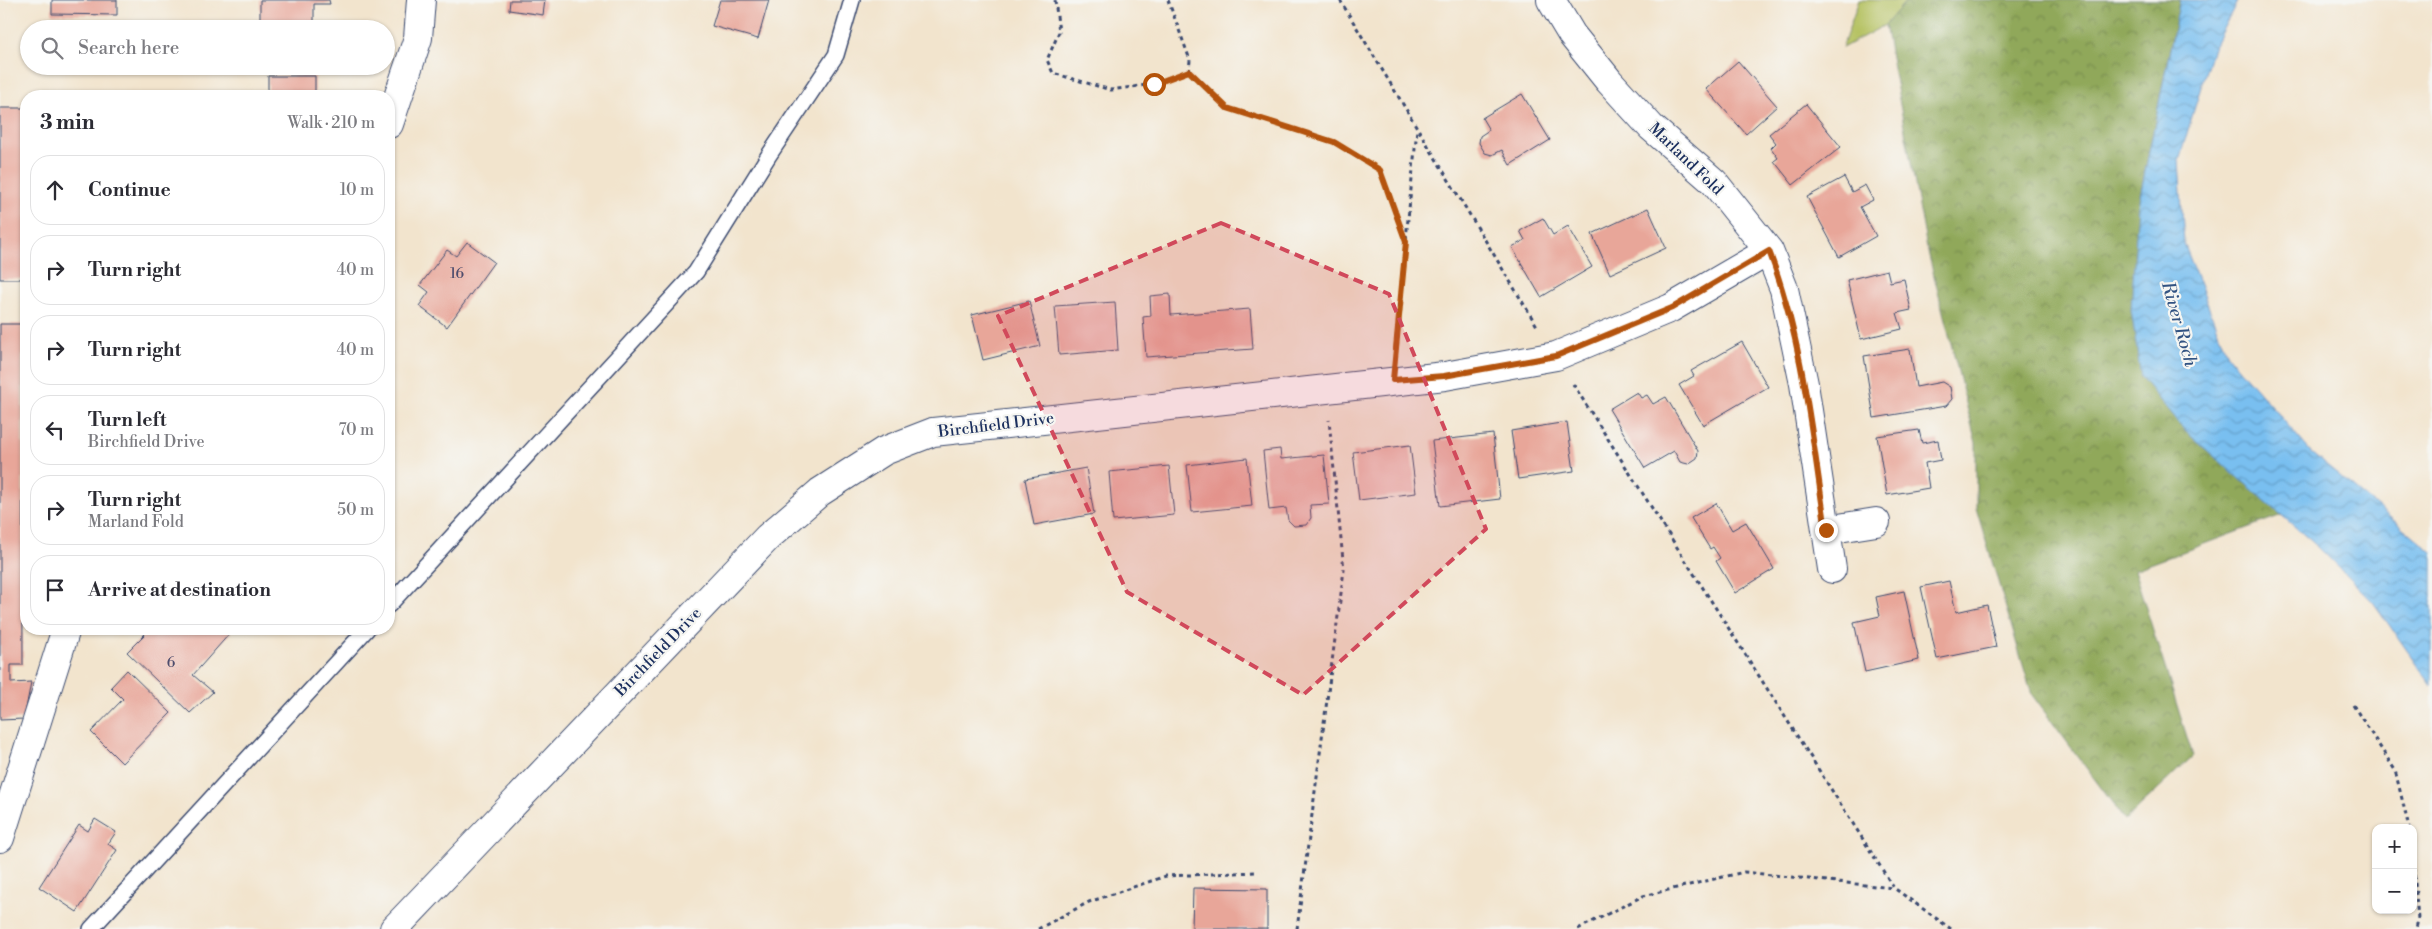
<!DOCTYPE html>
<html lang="en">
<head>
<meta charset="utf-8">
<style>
  body { margin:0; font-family:"Libre Bodoni",serif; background:#f7f7f7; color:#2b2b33 }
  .controls { position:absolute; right:15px; bottom:15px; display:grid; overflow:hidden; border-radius:10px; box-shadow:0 1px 4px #0004 }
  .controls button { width:45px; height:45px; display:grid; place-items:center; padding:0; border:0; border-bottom:1px solid #e1e1e2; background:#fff; color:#2b2b33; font:25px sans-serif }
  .stop { position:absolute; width:15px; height:15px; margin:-11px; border:4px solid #b45309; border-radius:50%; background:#fff }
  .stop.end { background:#b45309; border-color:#fff; box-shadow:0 1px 5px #0008 }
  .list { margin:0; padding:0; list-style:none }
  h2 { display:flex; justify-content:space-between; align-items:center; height:65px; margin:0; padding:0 20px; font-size:21px }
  h2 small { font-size:16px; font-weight:400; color:#7c7c81 }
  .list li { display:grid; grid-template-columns:32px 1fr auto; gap:15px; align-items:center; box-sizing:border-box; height:70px; margin:0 10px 10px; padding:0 10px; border:1px solid #e1e1e2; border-radius:20px }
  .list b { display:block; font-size:19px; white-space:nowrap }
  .list p { margin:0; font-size:16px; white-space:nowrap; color:#7c7c81 }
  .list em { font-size:16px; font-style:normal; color:#7c7c81 }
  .icon { flex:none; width:28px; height:28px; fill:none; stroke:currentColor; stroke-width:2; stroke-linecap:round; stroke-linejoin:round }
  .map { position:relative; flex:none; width:2432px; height:929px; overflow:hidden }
  .search { position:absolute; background:#fff; box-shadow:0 1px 4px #0004; left:20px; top:20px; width:375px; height:55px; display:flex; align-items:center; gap:12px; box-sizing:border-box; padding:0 18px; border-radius:28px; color:#7c7c81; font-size:19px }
  .panel { position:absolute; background:#fff; box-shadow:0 1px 4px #0004; left:20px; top:90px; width:375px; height:545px; border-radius:20px }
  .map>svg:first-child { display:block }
  .green { fill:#b6c264; stroke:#687861 }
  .forest { fill:url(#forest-crowns); stroke:#566c5c }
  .water { fill:url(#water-waves); stroke:#4a77a7 }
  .building { fill:#e8a699 }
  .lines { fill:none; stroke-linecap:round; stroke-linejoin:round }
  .lane-casing { stroke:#3b4a6f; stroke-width:18 }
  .street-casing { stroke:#3b4a6f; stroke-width:30 }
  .path { stroke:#3b4a6f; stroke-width:3; stroke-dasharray:4 4; stroke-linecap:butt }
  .lane { stroke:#fff; stroke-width:15 }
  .street { stroke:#fff; stroke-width:28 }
  .route { stroke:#b45309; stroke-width:6 }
  .marked { fill:#d1495b; fill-opacity:0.2; stroke:#d1495b; stroke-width:4; stroke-dasharray:10 6; stroke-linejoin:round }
  .labels { text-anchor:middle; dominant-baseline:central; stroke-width:4.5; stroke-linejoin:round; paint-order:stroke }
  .number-label { font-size:14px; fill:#4e4d6d }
  .street-label { font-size:16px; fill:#1b2f5e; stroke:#f6f6f2 }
  .water-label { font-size:18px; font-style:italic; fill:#325382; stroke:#f6f6f2 }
</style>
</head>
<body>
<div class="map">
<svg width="2432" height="929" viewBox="0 0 2432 929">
  <defs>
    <pattern id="forest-crowns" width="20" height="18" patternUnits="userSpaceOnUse" patternTransform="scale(1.25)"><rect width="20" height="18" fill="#90a85a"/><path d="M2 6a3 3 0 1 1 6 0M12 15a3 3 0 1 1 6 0" fill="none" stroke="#75894e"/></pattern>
    <pattern id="water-waves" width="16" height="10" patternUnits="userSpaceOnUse" patternTransform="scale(1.25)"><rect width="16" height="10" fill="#79bff0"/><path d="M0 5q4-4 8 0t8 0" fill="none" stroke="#629cc6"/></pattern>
  </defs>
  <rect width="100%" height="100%" fill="#f6f6f2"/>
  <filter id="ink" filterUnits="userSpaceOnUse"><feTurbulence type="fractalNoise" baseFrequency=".02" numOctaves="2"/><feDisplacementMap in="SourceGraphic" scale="10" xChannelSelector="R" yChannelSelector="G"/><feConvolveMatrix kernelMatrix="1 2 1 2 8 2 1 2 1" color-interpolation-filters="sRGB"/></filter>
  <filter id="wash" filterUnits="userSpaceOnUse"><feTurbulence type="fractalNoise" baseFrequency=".0096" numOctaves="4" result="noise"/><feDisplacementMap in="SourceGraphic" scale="20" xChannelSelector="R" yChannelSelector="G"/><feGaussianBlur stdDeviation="1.12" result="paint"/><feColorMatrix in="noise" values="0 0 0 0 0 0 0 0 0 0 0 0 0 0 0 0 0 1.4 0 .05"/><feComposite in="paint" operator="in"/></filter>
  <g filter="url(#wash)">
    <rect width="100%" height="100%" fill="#f2e4cd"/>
    <path class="green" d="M1859 0H1907L1885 25 1842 48Z"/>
    <path class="forest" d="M1907 0H2180L2138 206 2185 431 2282 515 2134 570 2193 756 2125 820 2032 695 1976 508V443L1927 248 1885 25Z"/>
    <path class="water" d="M2180 0H2238L2212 50 2179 160 2184 243 2227 355 2311 452 2432 552V686L2373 602 2318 547 2185 431 2141 377 2131 309 2138 206Z"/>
    <g id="blocks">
      <path class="building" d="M52 0H117V15L52 14Z
        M260 0H329L330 4H314V29H260Z
        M510 0H545L543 15 509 10Z
        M720 0H769L758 39 712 26Z
        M64 26H117V29H64Z
        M1738 61 1777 106 1746 134 1706 89Z
        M268 76H315V96H268Z
        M1522 94 1550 140 1510 165 1502 150 1492 155 1485 153 1479 143 1480 136 1489 130 1482 118Z
        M1806 104 1841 147 1793 185 1774 161 1778 158 1771 148 1776 143 1769 134Z
        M0 108H26V279H0Z
        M1844 177 1852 192 1865 185 1873 200 1860 207 1876 236 1839 257 1807 197Z
        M1648 208 1666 248 1610 274 1592 234Z
        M1543 218 1553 235 1568 226 1592 267 1541 297 1512 247 1525 240 1520 231Z
        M467 242 494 262 447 327 419 306 429 292 420 285 447 250 456 256Z
        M1887 270 1890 282 1904 279 1911 310 1897 313 1902 329 1861 339 1847 280Z
        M1170 294 1171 315 1250 309 1253 349 1146 357 1143 317 1151 316 1150 296Z
        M1029 301 1040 346 983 360 972 315Z
        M1115 302 1118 350 1059 355 1055 306Z
        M0 324H22L23 665H11V683L31 682 24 719 0 720Z
        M1742 342 1768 387 1703 425 1679 385 1694 376 1691 371Z
        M1910 349 1916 387 1942 382 1950 387 1952 399 1946 406 1874 418 1864 356Z
        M1637 392 1641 398 1647 395 1653 404 1666 397 1698 451 1697 458 1688 464 1680 462 1674 451 1645 468 1609 409Z
        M1567 422 1574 471 1518 479 1511 431Z
        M1919 430 1922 443 1938 440 1941 460 1925 463 1929 488 1887 495 1877 436Z
        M1493 434 1500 499 1440 506 1432 441Z
        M1410 445 1416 493 1359 500 1353 452Z
        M1280 449 1281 459 1324 455 1329 504 1310 505 1311 518 1306 525 1294 526 1288 520 1286 508 1269 510 1263 451Z
        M1247 458 1252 506 1192 512 1187 465Z
        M1169 466 1174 515 1113 521 1109 472Z
        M1086 468 1094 514 1034 525 1025 479Z
        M1716 503 1732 530 1746 522 1774 569 1735 593 1716 561 1720 558 1713 547 1710 549 1691 518Z
        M1949 581 1956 612 1987 605 1996 647 1937 659 1921 587Z
        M1904 591 1919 660 1865 672 1854 622 1880 616 1876 597Z
        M142 629H227L231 632 193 675 213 692 190 713 127 652 145 634Z
        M127 670 171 713 122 763 91 732 123 699 111 687Z
        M95 819 116 832 108 844 117 850 77 912 39 887 79 825 88 831Z
        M1193 888 1267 889V929H1192Z"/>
    </g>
  </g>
  <g filter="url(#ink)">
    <use href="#blocks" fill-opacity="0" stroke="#3b4a6f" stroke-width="1"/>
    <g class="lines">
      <g class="lane-casing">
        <path id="lane" d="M389 605 696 272 769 155 836 55 852 0
          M91 929 367 629"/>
      </g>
      <g class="street-casing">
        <path id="street" d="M1551 0 1572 35 1609 81 1651 127 1714 182 1769 251 1784 289 1804 384 1832 569
          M389 124 418 38 421 0
          M1826 530 1876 522
          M0 838 66 629
          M394 929 768 537 820 492 884 451 933 432 1445 376 1556 356 1671 308 1769 251"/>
      </g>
      <path class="path" d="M1055 0 1059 32 1047 60 1053 73 1111 90 1154 84 1189 71
        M1168 0 1190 60 1189 71 1227 108 1334 142 1380 170 1406 242 1396 348
        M1340 0 1537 326
        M1406 239 1417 129
        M1573 384 1894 888 1951 929
        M2353 705 2395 770 2409 828
        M2413 859 2418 919 2416 929
        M1038 929 1089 902 1166 876 1257 872
        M1297 929 1344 570 1329 420
        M1578 929 1643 896 1744 872 1893 888"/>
      <use href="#lane" class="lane"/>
      <use href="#street" class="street"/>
    </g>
  </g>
  <g class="lines" filter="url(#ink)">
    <path class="route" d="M1154 84 1189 71 1227 108 1334 142 1380 170 1406 242 1393 380 1444 376 1556 356 1672 308 1769 251C1803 340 1812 437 1826 530"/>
  </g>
  <path class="marked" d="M1221 223 1389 294 1486 529 1303 695 1127 592 998 316Z"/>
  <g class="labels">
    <g class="number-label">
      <text x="457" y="274">16</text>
      <text x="171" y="663">6</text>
    </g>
    <g class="street-label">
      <text transform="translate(1686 159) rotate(44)">Marland Fold</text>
      <text transform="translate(996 425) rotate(-7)">Birchfield Drive</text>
      <text transform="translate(658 652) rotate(-46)">Birchfield Drive</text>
    </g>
    <g class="water-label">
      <text transform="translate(2179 324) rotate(74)">River Roch</text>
    </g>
  </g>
</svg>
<div class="controls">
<button>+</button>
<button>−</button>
</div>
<div class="stop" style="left:1154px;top:84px"></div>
<div class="stop end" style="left:1826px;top:530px"></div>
<div class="search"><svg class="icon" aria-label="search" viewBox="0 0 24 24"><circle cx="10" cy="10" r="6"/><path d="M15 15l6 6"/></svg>Search here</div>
<section class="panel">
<h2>3 min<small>Walk · 210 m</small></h2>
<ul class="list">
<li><svg class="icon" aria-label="ahead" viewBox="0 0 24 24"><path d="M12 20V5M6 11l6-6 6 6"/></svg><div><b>Continue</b></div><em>10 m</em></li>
<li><svg class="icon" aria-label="right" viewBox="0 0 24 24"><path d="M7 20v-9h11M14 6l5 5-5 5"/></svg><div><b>Turn right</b></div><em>40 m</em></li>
<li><svg class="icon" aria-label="right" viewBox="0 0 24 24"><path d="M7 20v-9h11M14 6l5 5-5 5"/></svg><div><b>Turn right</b></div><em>40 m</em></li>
<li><svg class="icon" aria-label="left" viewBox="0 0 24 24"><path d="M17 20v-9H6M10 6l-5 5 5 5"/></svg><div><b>Turn left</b><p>Birchfield Drive</p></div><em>70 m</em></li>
<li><svg class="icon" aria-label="right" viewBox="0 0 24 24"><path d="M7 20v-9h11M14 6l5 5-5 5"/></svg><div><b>Turn right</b><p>Marland Fold</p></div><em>50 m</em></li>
<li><svg class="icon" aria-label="arrive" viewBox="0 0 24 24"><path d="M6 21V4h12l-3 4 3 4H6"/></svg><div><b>Arrive at destination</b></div></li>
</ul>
</section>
</div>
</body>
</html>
